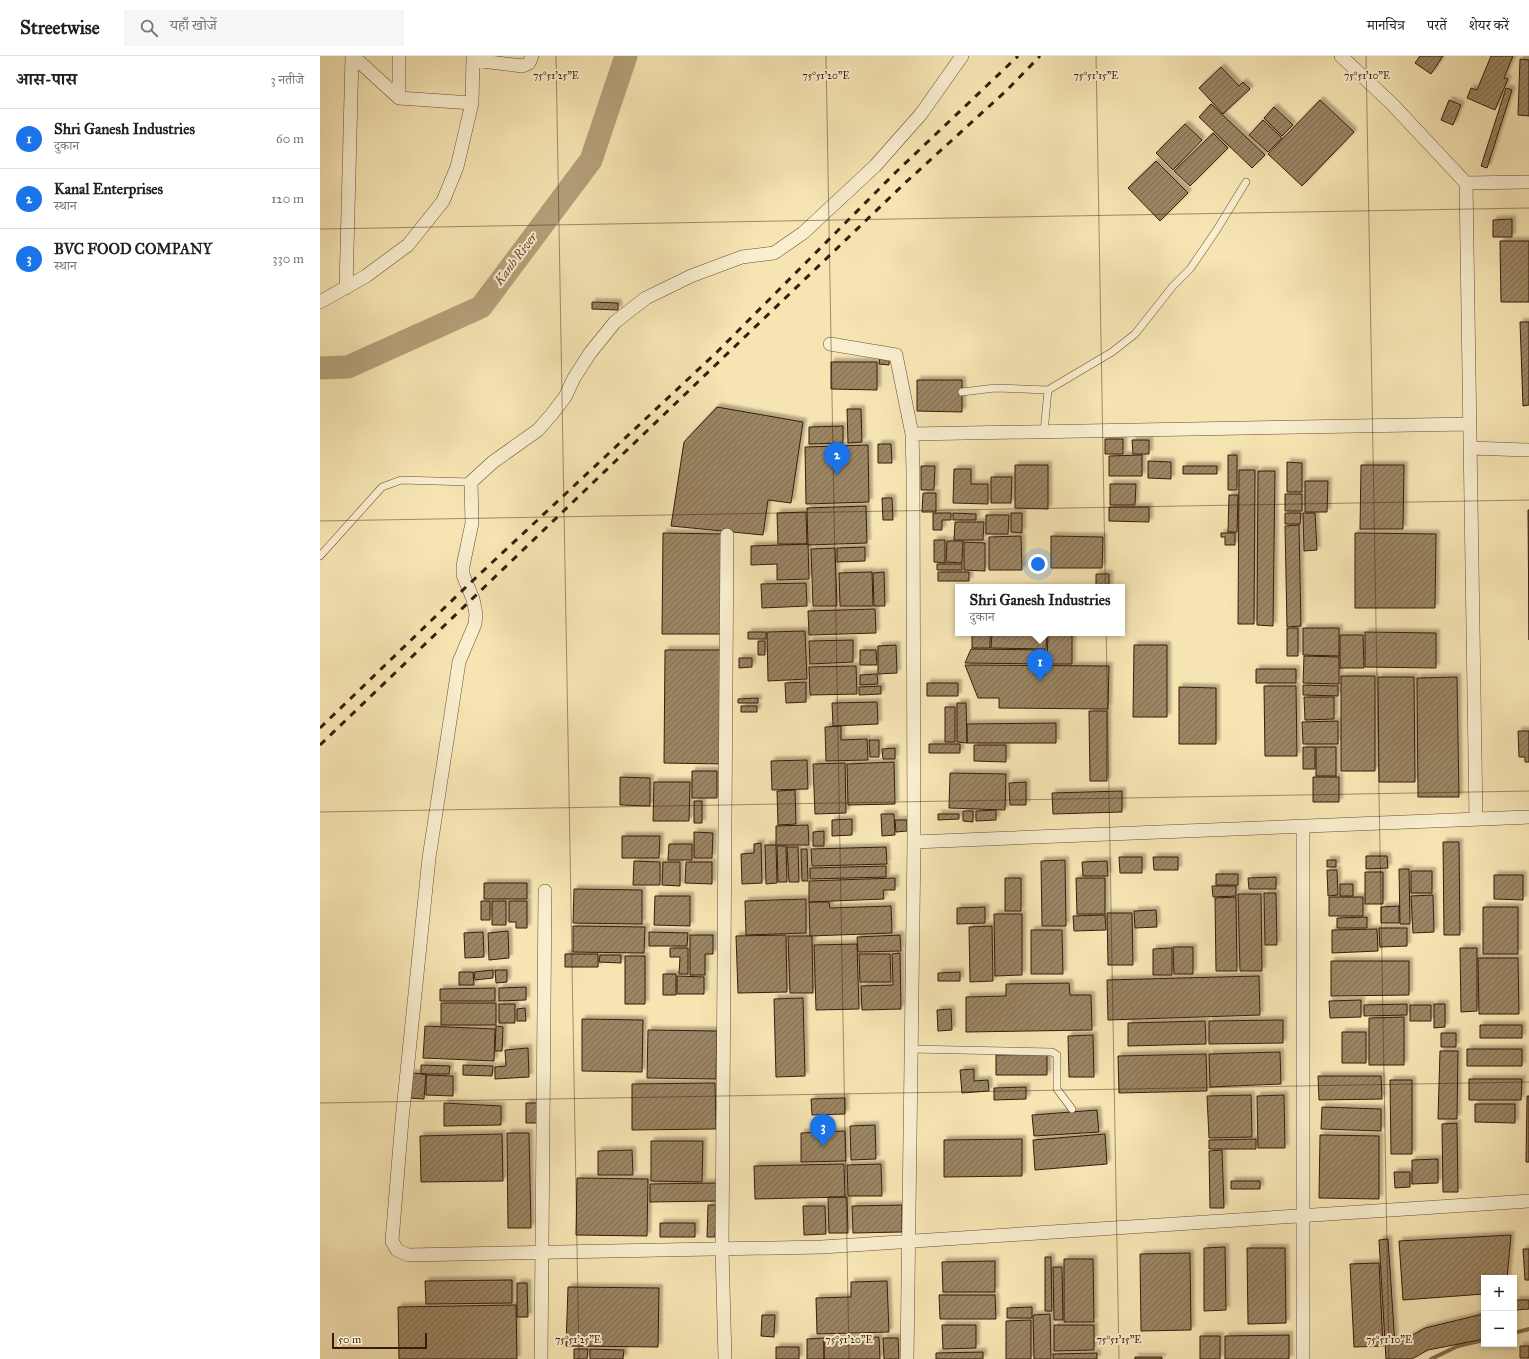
<!DOCTYPE html>
<html lang="hi">
<head>
<meta charset="utf-8">
<style>
  body { margin:0; font-family:"IM FELL Great Primer","Noto Serif Devanagari",serif; background:#f6f6f6; color:#202124 }
  .controls { position:absolute; right:12px; bottom:12px; display:grid; overflow:hidden; border-radius:0px; box-shadow:0 2px 6px #0003 }
  .controls button { width:36px; height:36px; display:grid; place-items:center; padding:0; border:0; border-bottom:1px solid #e0e0e0; background:#fff; color:#202124; font:20px sans-serif }
  .scale { position:absolute; left:12px; bottom:10px; width:95px; box-sizing:border-box; padding-left:4px; border:2px solid #381c0d; border-top:0; font-size:11px; line-height:14px; white-space:nowrap; color:#381c0d; -webkit-text-stroke:3px #f9eece; paint-order:stroke }
  .you { position:absolute; left:718px; top:508px; width:14px; height:14px; margin:-10px; border:3px solid #fff; border-radius:50%; background:#1a73e8; box-shadow:0 0 0 6px #1a73e833 }
  .badge { display:grid; place-items:center; width:26px; height:26px; border-radius:50%; background:#1a73e8; color:#fff; font-size:13px; font-weight:700 }
  .pin { position:absolute; translate:-50% -33px; filter:drop-shadow(0 1px 2px #0008) }
  .pin::after { content:''; position:absolute; top:21px; width:14px; height:12px; background:inherit; clip-path:polygon(0 0,100% 0,50% 100%) }
  .popup { position:absolute; left:635px; top:528px; width:170px; height:52px; box-sizing:border-box; display:grid; place-content:center; border-radius:0px; background:#fff; filter:drop-shadow(0 1px 3px #0005); font-size:13px; white-space:nowrap; color:#757577 }
  .popup b { font-size:15px; color:#202124 }
  .popup::after { content:''; position:absolute; left:50%; top:100%; margin-left:-8px; border:8px solid transparent; border-top-color:#fff }
  .list { margin:0; padding:0; list-style:none }
  h2 { display:flex; justify-content:space-between; align-items:center; height:52px; margin:0; padding:0 16px; font-size:17px }
  h2 small { font-size:13px; font-weight:400; color:#757577 }
  .list li { display:grid; grid-template-columns:26px 1fr auto; gap:12px; align-items:center; box-sizing:border-box; height:60px; padding:0 16px; border-top:1px solid #e0e0e0 }
  .list b { display:block; font-size:15px; white-space:nowrap }
  .list p { margin:0; font-size:13px; white-space:nowrap; color:#757577 }
  .list em { font-size:13px; font-style:normal; color:#757577 }
  .icon { flex:none; width:22px; height:22px; fill:none; stroke:currentColor; stroke-width:2; stroke-linecap:round; stroke-linejoin:round }
  .map { position:relative; flex:none; width:1209px; height:1303px; overflow:hidden }
  header { display:flex; align-items:center; gap:24px; box-sizing:border-box; height:56px; padding:0 20px; background:#fff; border-bottom:1px solid #e0e0e0 }
  header strong { font-size:19px }
  nav { display:flex; gap:22px; margin-inline-start:auto; font-size:14px }
  .search { width:280px; height:36px; background:#f6f6f6; display:flex; align-items:center; gap:10px; box-sizing:border-box; padding:0 14px; border-radius:0px; color:#757577; font-size:15px }
  main { display:flex }
  aside { flex:1; background:#fff }
  .map>svg:first-child { display:block }
  .lines { fill:none; stroke-linecap:round; stroke-linejoin:round }
  .stream { stroke:#836c4f; stroke-width:4 }
  .river { stroke:#b5a17b; stroke-width:23 }
  .building { fill:url(#building-hatch); stroke:#381c0d; filter:url(#shadow) }
  .service-casing { stroke:#684e36; stroke-width:8 }
  .minor-casing { stroke:#684e36; stroke-width:14 }
  .service { stroke:#f9eece; stroke-width:7 }
  .minor { stroke:#f9eece; stroke-width:13 }
  .rail { stroke:#381c0d; stroke-width:3; stroke-dasharray:7 7; stroke-linecap:butt }
  .ticks { fill:none; stroke:#381c0d; stroke-width:1; stroke-opacity:0.45 }
  .labels { text-anchor:middle; dominant-baseline:central; stroke-width:4; stroke-linejoin:round; paint-order:stroke }
  .water-label { font-size:13px; font-style:italic; fill:#644b34; stroke:#f9eece }
  .ticks-label { font-size:10px; text-anchor:middle; fill:#381c0d; stroke:#f9eece; stroke-width:4; stroke-linejoin:round; paint-order:stroke }
</style>
</head>
<body>
<header>
<strong>Streetwise</strong>
<div class="search"><svg class="icon" aria-label="search" viewBox="0 0 24 24"><circle cx="10" cy="10" r="6"/><path d="M15 15l6 6"/></svg>यहाँ खोजें</div>
<nav><a>मानचित्र</a><a>परतें</a><a>शेयर करें</a></nav>
</header>
<main>
<aside>
<h2>आस-पास<small>3 नतीजे</small></h2>
<ul class="list">
<li><span class="badge">1</span><div><b>Shri Ganesh Industries</b><p>दुकान</p></div><em>60 m</em></li>
<li><span class="badge">2</span><div><b>Kanal Enterprises</b><p>स्थान</p></div><em>120 m</em></li>
<li><span class="badge">3</span><div><b>BVC FOOD COMPANY</b><p>स्थान</p></div><em>330 m</em></li>
</ul>
</aside>
<div class="map">
<svg width="1209" height="1303" viewBox="0 0 1209 1303">
  <defs>
    <pattern id="building-hatch" width="6" height="6" patternUnits="userSpaceOnUse"><rect width="6" height="6" fill="#9b8563"/><path d="M-1 1l2-2M0 6l6-6M5 7l2-2" fill="none" stroke="#7f6c50"/></pattern>
    <filter id="shadow"><feDropShadow dx="3.5" dy="-3.5" stdDeviation="1" flood-color="#0004"/></filter>
  </defs>
  <rect width="100%" height="100%" fill="#f6e5b3"/>
  <filter id="stains"><feTurbulence type="fractalNoise" baseFrequency=".005" numOctaves="4"/><feColorMatrix values="0 0 0 0 .2 0 0 0 0 .09 0 0 0 0 .02 0 0 0 .5 -.17"/></filter>
  <radialGradient id="worn" r=".72"><stop offset=".6" stop-color="#630" stop-opacity="0"/><stop offset="1" stop-color="#630" stop-opacity=".3"/></radialGradient>
  <g class="lines">
    <path class="stream" d="M1194 1277 1209 1273
      M1111 1303 1138 1290 1164 1284"/>
    <path class="river" d="M0 312 28 311 161 251 271 104 306 0"/>
  </g>
  <path class="building" d="M1100 0H1123L1111 18 1095 7Z
    M1171 0H1193L1184 22 1188 23 1175 54 1147 42 1151 32 1157 34Z
    M1200 3 1209 4V60L1198 59Z
    M901 11 919 30 923 26 930 33 903 58 879 32Z
    M1186 32 1192 34 1167 112 1161 110Z
    M1000 44 1034 76 982 130 948 98Z
    M1129 44 1141 49 1133 69 1121 64Z
    M891 48 945 99 932 112 879 61Z
    M954 51 973 69 962 80 944 62Z
    M943 64 962 82 948 96 929 79Z
    M865 68 882 84 853 114 836 97Z
    M893 77 908 92 870 130 854 115Z
    M836 105 868 137 840 165 808 132Z
    M1192 163V181H1173V164Z
    M1180 185H1209V246H1181Z
    M272 246 298 247V254L272 253Z
    M1200 266H1209V349L1203 350Z
    M560 301H569V309L559 308Z
    M511 306H557V334L511 333Z
    M597 324H642V356L597 355Z
    M397 351 483 366 471 447 448 444 443 479 351 470 364 386Z
    M527 353H541L542 386 528 387Z
    M523 370V387L489 388V371Z
    M785 383H803V398H785Z
    M812 384H829V398H813Z
    M558 388H571L572 407H558Z
    M548 389 549 446 486 448 485 391Z
    M822 399V420H789V400Z
    M908 399H917V434H908Z
    M828 405 851 406V423L828 422Z
    M967 406 982 407V436H967Z
    M695 409H728V453L695 452Z
    M1041 409H1084L1083 473H1040Z
    M601 410H615L614 434H601Z
    M863 410H897V418H863Z
    M634 413H651V428H668V448L633 447Z
    M919 414H935L934 568H918Z
    M938 415H955L953 570 937 569Z
    M671 421H692L691 447H671Z
    M985 425H1008L1007 456H985Z
    M790 428H816L815 449H790Z
    M603 437H616V456H602Z
    M965 438H982V455H965Z
    M909 439H918L917 476H908Z
    M562 442H572L573 464H563Z
    M546 450 547 487 488 489 487 452Z
    M789 451H829V466L789 465Z
    M1208 454H1209V584Z
    M486 456 487 488H458L457 457Z
    M613 457H631V464H622V474H613Z
    M633 457 656 458V464H633Z
    M691 457H702V477L691 476Z
    M965 457H981L980 468H965Z
    M983 457H995L997 494 984 495Z
    M666 459H689L688 478H666Z
    M635 466H664L663 484H634Z
    M979 469 981 570 967 571 965 470Z
    M343 477 402 478 401 578H342Z
    M901 477H915V489H905V481H901Z
    M1035 477 1116 478 1115 552H1035Z
    M701 480 702 514H669V481Z
    M731 480 783 481 782 512H731Z
    M614 484H625V507L614 506Z
    M627 485H643L642 507 626 506Z
    M644 486 665 487V515L644 514Z
    M488 488 489 523 457 524V508L431 509V490Z
    M545 491V505L517 506V492Z
    M515 492 517 550H493L491 493Z
    M617 508H642V514H617Z
    M552 516 553 550H520L519 517Z
    M564 516 565 550H554L553 517Z
    M618 516H649V525H618Z
    M776 518H789V531H776Z
    M486 527 487 550 442 552 441 528Z
    M555 553 556 577 489 579 488 555Z
    M967 572H978V600H967Z
    M983 572H1019V600L983 599Z
    M485 575 487 623 448 625 447 576Z
    M428 576H446V583H428Z
    M1045 576 1116 577V612L1045 611Z
    M652 577H670V592H652Z
    M672 577H727L726 593 671 592Z
    M728 577H752V608H727Z
    M1020 579H1043L1044 612H1020Z
    M533 584V606L490 608 489 585Z
    M438 585H445V599H438Z
    M576 589 577 617 558 618V590Z
    M814 589H847V661H813Z
    M651 593 726 594V608L645 607Z
    M345 594H404L403 708 344 707Z
    M540 594H556L557 609H540Z
    M984 600 1019 601V628L983 627Z
    M419 602H432V611L419 612Z
    M645 609 789 610 788 653 679 652V642H658Z
    M536 610 537 638 490 639 489 611Z
    M936 613H976V627H936Z
    M557 618 558 628 540 629V619Z
    M1021 620H1055V715H1021Z
    M1058 621H1094L1095 726H1059Z
    M1137 621 1139 741H1098L1097 622Z
    M486 626V646L466 647 465 627Z
    M607 627H638V640H607Z
    M983 629 1018 630V640L983 639Z
    M561 630V638L539 639V631Z
    M944 630H976L977 700H945Z
    M859 631 896 632V688H859Z
    M984 641H1014V663L985 664Z
    M438 642V647H418V643Z
    M557 646 558 668 513 670 512 647Z
    M637 647H646L647 687 637 686Z
    M421 650H437V656H421Z
    M625 651H635V686H625Z
    M769 655H787V725H770Z
    M1018 665V688H983L982 666Z
    M736 667V687H647V668Z
    M521 670V684L547 683 548 704 506 705 505 671Z
    M1198 675H1209V706H1205V701H1199Z
    M549 684H559V701H550Z
    M609 688H640V697H609Z
    M654 689H686V706L654 705Z
    M983 691H995V713H983Z
    M996 691H1016V720H996Z
    M575 692V703H563L562 693Z
    M487 704 488 733 452 734 451 705Z
    M574 706 575 748 528 749 527 708Z
    M525 707 526 757 495 758 493 708Z
    M372 715H397V742H372Z
    M630 717 686 718 685 754 629 752Z
    M300 721 330 722V750L300 749Z
    M993 721H1019V746H993Z
    M334 726H370L369 765H333Z
    M706 726V749H690L689 727Z
    M475 734 476 768 458 769 457 735Z
    M802 735V756L733 758 732 737Z
    M374 745H382V767H374Z
    M676 754V764L656 765V755Z
    M643 755H653V766L643 765Z
    M561 758H574L575 779 562 780Z
    M618 758H639V763L618 764Z
    M532 763V779L512 780V764Z
    M575 764H587V775L576 776Z
    M488 769 489 789H456V770Z
    M504 775V790H493V776Z
    M374 776 393 777 392 802H374Z
    M302 780H340L339 802H302Z
    M1123 786H1139L1140 879H1124Z
    M441 787 442 827 422 828 421 798 434 797V788Z
    M349 788H372V804H348Z
    M445 789H456L457 827 446 828Z
    M457 790H466L467 826H458Z
    M467 791H478L479 826H469Z
    M566 791 567 808 492 810 491 793Z
    M481 793H487L488 825H482Z
    M1046 800H1067L1068 812 1046 813Z
    M799 801H822V817H800Z
    M833 801H858V814H834Z
    M745 804 746 870H722L721 805Z
    M1007 804H1016V811H1007Z
    M314 805 340 806V829H313Z
    M787 805 788 820H763L762 806Z
    M343 806H360V830L342 829Z
    M366 806H392V828L365 827Z
    M566 810V821L490 823V812Z
    M1079 813H1089L1090 868H1080Z
    M1007 814H1017L1018 839 1008 840Z
    M1091 815H1112V837H1091Z
    M1045 816H1063V848H1045Z
    M896 818H918V829H896Z
    M1174 819H1203V844L1174 843Z
    M956 821V833H929L928 822Z
    M575 822V834H563L564 843 489 846V825Z
    M685 822H701V855H685Z
    M756 822H785V858H757Z
    M164 827H207V843H164Z
    M1020 828H1033V840H1020Z
    M892 830H916V840L893 841Z
    M254 833 322 834V868L253 867Z
    M944 837H956L957 889H945Z
    M918 838H941L942 915H920Z
    M1113 839 1114 876 1093 877 1091 840Z
    M335 840H370V870L334 869Z
    M916 841 917 915H896L895 842Z
    M1009 841H1043V860H1009Z
    M486 843V877L426 879 425 845Z
    M161 845H170V864H161Z
    M172 845H186V869H172Z
    M189 845H207V872H196V866H189Z
    M489 846H509L510 852 571 850 572 877 490 880Z
    M1079 850V867H1061V851Z
    M665 851V867L637 868V852Z
    M1163 851H1198V898H1163Z
    M836 854 837 871 815 872 814 855Z
    M787 857H812L813 909H788Z
    M674 858H702V919L675 920Z
    M785 859 786 874 754 875 753 860Z
    M1047 861V872H1017V862Z
    M253 870 325 871 324 897 253 896Z
    M672 870 673 925 650 926 649 871Z
    M1059 872H1087V890L1060 891Z
    M1057 873 1058 895 1012 897V874Z
    M711 874H742L743 918H711Z
    M188 875 189 902 169 904 168 877Z
    M163 876 164 901 145 902 144 877Z
    M329 876 368 877 367 890H329Z
    M370 879H393V898H385V919H370Z
    M466 879 467 936 418 937 416 880Z
    M580 879 581 895 538 896 537 881Z
    M468 880H492L493 937H470Z
    M537 888 539 953 496 954 494 889Z
    M853 891H873V918H854Z
    M350 892H368V918H359L360 901H350Z
    M852 892V919H833V893Z
    M1140 892H1157V955L1141 956Z
    M580 897 581 953 542 954 541 930 573 929 572 898Z
    M245 898H278V911H245Z
    M539 898H570L571 926H540Z
    M280 899H301V907L279 906Z
    M305 900H325V948H305Z
    M1158 902H1198L1199 958H1159Z
    M1011 905H1089V939L1011 940Z
    M173 914V922L155 924 154 916Z
    M175 914H187V926L176 927Z
    M139 916H153L154 929H139Z
    M640 916V925H618V917Z
    M343 918H356V939H343Z
    M357 920 384 921V938H357Z
    M939 920 940 959 788 964 787 924Z
    M749 927 750 939H771L772 974 646 976V941L686 940V928Z
    M206 931V944L179 945V932Z
    M175 932V945H120V933Z
    M483 942 485 1020 456 1021 454 943Z
    M1041 944V961L1010 962 1009 945Z
    M121 947H176V969H121Z
    M179 948H195V967H179Z
    M1087 948V959L1044 960V949Z
    M1114 948H1125V971L1114 972Z
    M1090 949H1111V965H1090Z
    M205 952 206 965H197V953Z
    M631 953 632 974 618 975 617 954Z
    M1084 961V1009H1049V962Z
    M262 963 323 964 322 1016 262 1015Z
    M963 964V987L889 988V965Z
    M885 965 886 988 808 990V967Z
    M1160 969H1202V982H1160Z
    M105 970 175 973 174 1005 103 1002Z
    M176 970 183 971 182 995H175Z
    M328 974 397 975 396 1023 327 1022Z
    M1022 976H1046V1007H1022Z
    M1121 977H1136V991H1121Z
    M773 979 774 1021H749L748 980Z
    M208 992 209 1021 175 1023V1011L186 1010 185 994Z
    M1147 993H1202V1010H1147Z
    M1120 995H1138L1137 1063H1118Z
    M960 996 961 1028 890 1031 889 998Z
    M727 998V1019H676V999Z
    M886 998 887 1035 799 1037 798 1000Z
    M101 1009 130 1010 129 1018H101Z
    M143 1009 173 1010 172 1020 143 1019Z
    M654 1013V1025L668 1024 669 1035 642 1037 640 1014Z
    M91 1017 106 1018 104 1043 89 1042Z
    M106 1019 133 1020V1040L106 1039Z
    M998 1020H1061L1062 1043 999 1044Z
    M1149 1023H1202L1201 1044H1149Z
    M1070 1024H1092V1098H1071Z
    M395 1027 396 1073 312 1074V1028Z
    M706 1031V1043L674 1044V1032Z
    M931 1039 932 1081 889 1082 887 1040Z
    M964 1039 965 1092H938L937 1040Z
    M1207 1040H1209V1106H1206Z
    M525 1042V1058L492 1059 491 1043Z
    M124 1047 181 1050V1069L124 1070Z
    M206 1047H218V1067H206Z
    M1155 1048H1195V1067L1155 1066Z
    M1002 1051 1061 1053V1075L1001 1073Z
    M777 1054 779 1076 714 1080 712 1059Z
    M1137 1067 1138 1136H1123L1122 1068Z
    M555 1069 556 1103 531 1104 530 1070Z
    M525 1075 526 1105 481 1106V1077Z
    M187 1077H209L211 1172H188Z
    M182 1078 183 1125 101 1126 100 1080Z
    M785 1078 787 1108 715 1114 713 1084Z
    M1000 1079 1059 1080V1143L999 1142Z
    M702 1083V1120L624 1121V1084Z
    M936 1083V1093H889V1084Z
    M331 1085H383L382 1126 331 1125Z
    M312 1094 313 1119H278V1095Z
    M902 1094 904 1152H890L889 1095Z
    M1118 1103V1127L1092 1128V1104Z
    M524 1108 525 1141 435 1143 434 1110Z
    M561 1108 562 1140H528L527 1109Z
    M1074 1116H1090V1131L1075 1132Z
    M257 1122 328 1123 327 1180 256 1179Z
    M911 1125H940V1133H911Z
    M397 1127V1145L330 1146V1128Z
    M508 1141H527L528 1177H509Z
    M388 1149H396L395 1181H387Z
    M582 1149V1176L533 1177 532 1150Z
    M483 1150H505L506 1178 484 1179Z
    M340 1167H375V1181H340Z
    M1191 1179 1187 1222H1164V1238L1083 1244 1079 1185Z
    M1068 1183 1075 1289 1105 1272 1163 1258 1164 1283 1108 1294 1092 1303H1066L1059 1184Z
    M905 1191 906 1254 884 1255V1192Z
    M927 1192H965L966 1267 928 1268Z
    M1203 1193H1209V1224H1205Z
    M870 1197 871 1274 821 1275 820 1198Z
    M725 1201H731L732 1255H725Z
    M744 1203H773L774 1266H744Z
    M675 1205V1236H623L622 1206Z
    M1059 1207 1063 1290 1034 1291 1030 1208Z
    M733 1211H742L743 1264H734Z
    M192 1224V1247L106 1248 105 1225Z
    M567 1225 569 1276 497 1278 496 1242 531 1241V1226Z
    M197 1227H207L208 1261H197Z
    M248 1231 339 1232 338 1291 246 1290Z
    M619 1239H675L676 1263H620Z
    M1196 1244H1209V1253L1196 1254Z
    M196 1249 197 1303H79L78 1251Z
    M712 1251V1262H687V1252Z
    M730 1258 731 1303H714L713 1259Z
    M442 1259H455L454 1281 441 1280Z
    M711 1264V1303H686V1265Z
    M622 1269H656V1292L623 1293Z
    M734 1269H774V1294L734 1295Z
    M969 1279V1303H905V1280Z
    M880 1280H900V1303H880Z
    M559 1281 560 1303H504V1282Z
    M504 1282V1303H487V1283Z
    M563 1282H578L579 1303H564Z
    M1200 1290H1209V1302H1200Z
    M456 1291H479V1303H456Z
    M254 1293H268L267 1303H254Z
    M270 1293 304 1294 303 1303H270Z
    M663 1296V1303H616V1297Z
    M777 1297V1303H733V1298Z
    M815 1301H842V1303H815Z"/>
  <g class="lines">
    <g class="service-casing">
      <path id="service" d="M728 334 792 296 815 278 853 230 870 213 896 175 926 126
        M642 336 675 332 728 334 724 376
        M0 500 62 431 81 424 151 426
        M591 993 732 996 737 999V1033L752 1053"/>
    </g>
    <g class="minor-casing">
      <path id="minor" d="M33 0 79 42 152 47
        M79 0V42
        M642 0 601 58 555 110 483 177 454 197 422 201 371 220 326 242 295 266 270 297 254 322 245 341 232 358 218 374 173 406 151 426 152 467 143 510V519L153 543 156 558 155 568 139 606 109 802 82 1064 72 1185 77 1194 88 1199 502 1191 1209 1145
        M1021 0 1072 48 1146 127 1156 763
        M153 4 202 10 209 7 212 0
        M1146 127 1209 126
        M26 232 32 0
        M0 246 46 220 88 189 123 145 137 111 152 47 153 0
        M510 288 576 299 592 378 593 414 594 786 587 1303
        M592 378 1150 368
        M1150 392 1209 394
        M983 770V1303
        M594 786 1209 761
        M221 1303 225 835
        M405 1303 402 1193 407 479"/>
    </g>
    <use href="#service" class="service"/>
    <use href="#minor" class="minor"/>
    <path class="rail" d="M0 672 147 530 397 296 576 116 698 0
      M0 689 585 127 687 34 720 0"/>
  </g>
  <path class="ticks" d="M236 0 259 1303M506 0 529 1303M776 0 799 1303M1046 0 1069 1303M0 173 1209 152M0 465 1209 444M0 756 1209 735M0 1047 1209 1026"/>
  <g class="labels">
    <g class="water-label">
      <text transform="translate(196 203) rotate(-53)">Kanh River</text>
    </g>
  </g>
  <g class="ticks-label">
    <text x="236" y="23">75°51'25"E</text>
    <text x="506" y="23">75°51'20"E</text>
    <text x="776" y="23">75°51'15"E</text>
    <text x="1047" y="23">75°51'10"E</text>
    <text x="258" y="1287">75°51'25"E</text>
    <text x="529" y="1287">75°51'20"E</text>
    <text x="799" y="1287">75°51'15"E</text>
    <text x="1069" y="1287">75°51'10"E</text>
  </g>
  <rect width="100%" height="100%" filter="url(#stains)"/>
  <rect width="100%" height="100%" fill="url(#worn)"/>
</svg>
<div class="controls">
<button>+</button>
<button>−</button>
</div>
<div class="scale">50 m</div>
<div class="you"></div>
<div class="pin badge" style="left:720px;top:626px">1</div>
<div class="popup"><b>Shri Ganesh Industries</b>दुकान</div>
<div class="pin badge" style="left:517px;top:419px">2</div>
<div class="pin badge" style="left:503px;top:1091px">3</div>
</div>
</main>
</body>
</html>
